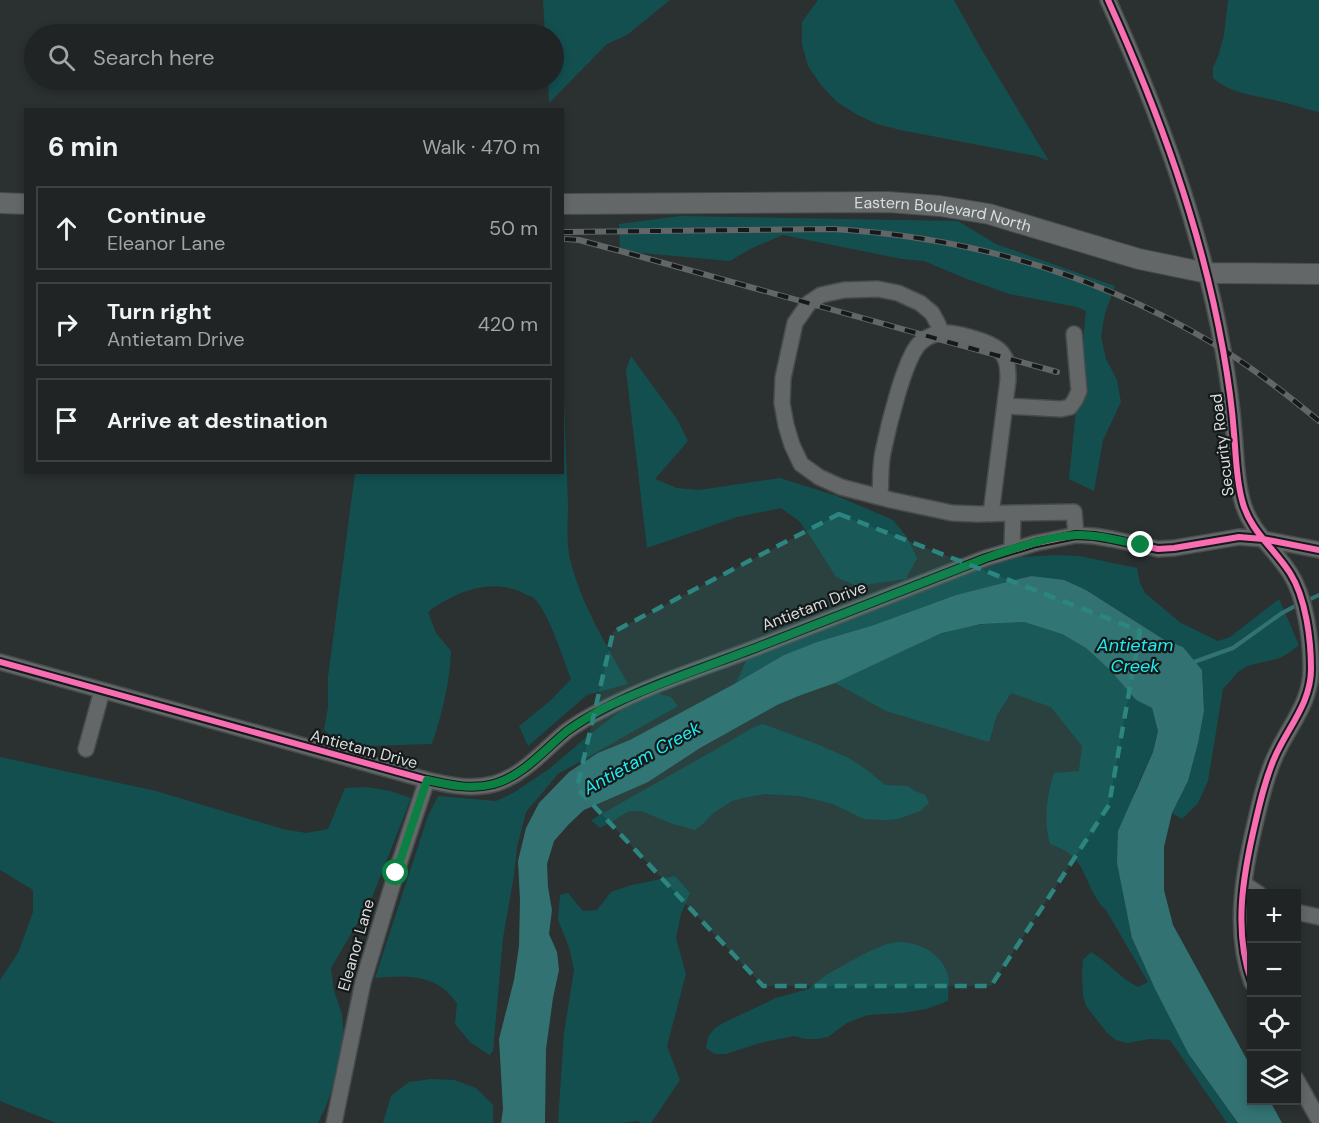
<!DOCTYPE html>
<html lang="en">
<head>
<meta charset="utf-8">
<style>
  body { margin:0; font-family:"DM Sans",sans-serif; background:#282c2c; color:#f1f3f6 }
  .controls { position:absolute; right:18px; bottom:18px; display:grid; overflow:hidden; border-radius:0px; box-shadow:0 3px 9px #0003 }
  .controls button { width:54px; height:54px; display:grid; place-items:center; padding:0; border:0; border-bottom:2px solid #3d4141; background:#202424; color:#f1f3f6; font:30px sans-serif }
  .stop { position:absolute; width:18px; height:18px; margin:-14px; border:4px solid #0b8043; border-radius:50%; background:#fff }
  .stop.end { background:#0b8043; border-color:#fff; box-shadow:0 2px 6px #0008 }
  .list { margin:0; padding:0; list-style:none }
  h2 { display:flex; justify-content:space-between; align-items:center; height:78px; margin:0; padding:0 24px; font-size:26px }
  h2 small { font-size:20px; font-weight:400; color:#a2a4a6 }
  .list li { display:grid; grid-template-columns:39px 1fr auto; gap:18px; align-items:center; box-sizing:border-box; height:84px; margin:0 12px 12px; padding:0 12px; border:2px solid #3d4141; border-radius:0px }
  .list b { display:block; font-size:22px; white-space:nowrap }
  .list p { margin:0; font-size:20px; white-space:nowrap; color:#a2a4a6 }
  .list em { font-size:20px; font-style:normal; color:#a2a4a6 }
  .icon { flex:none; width:33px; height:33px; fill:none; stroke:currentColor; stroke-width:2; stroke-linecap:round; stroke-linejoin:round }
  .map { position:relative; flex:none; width:1319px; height:1123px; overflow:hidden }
  .search { position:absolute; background:#202424; box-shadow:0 3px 9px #0003; left:24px; top:24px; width:540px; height:66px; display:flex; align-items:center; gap:15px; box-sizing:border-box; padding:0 21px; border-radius:33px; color:#a2a4a6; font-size:22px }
  .panel { position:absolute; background:#202424; box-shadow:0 3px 9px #0003; left:24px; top:108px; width:540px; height:366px; border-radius:0px }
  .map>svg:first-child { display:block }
  .green { fill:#144f50 }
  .water { fill:#337272 }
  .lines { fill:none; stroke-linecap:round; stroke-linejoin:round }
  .stream { stroke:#337272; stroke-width:4 }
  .minor-casing { stroke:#474b4b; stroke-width:18 }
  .major-casing { stroke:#474b4b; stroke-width:22 }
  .minor { stroke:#646767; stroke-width:15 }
  .major { stroke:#646767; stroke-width:20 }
  .rail-casing { stroke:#636666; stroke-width:6 }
  .rail { stroke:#151919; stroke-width:4; stroke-dasharray:11; stroke-linecap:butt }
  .cycleway-casing { stroke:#151919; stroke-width:10 }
  .cycleway { stroke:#f96db3; stroke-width:6 }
  .route { stroke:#0b8043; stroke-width:8 }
  .marked { fill:#2d857f; fill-opacity:0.2; stroke:#2d857f; stroke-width:4.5; stroke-dasharray:12 8; stroke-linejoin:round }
  .labels { text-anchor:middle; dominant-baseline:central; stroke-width:4.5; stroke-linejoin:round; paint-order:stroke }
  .street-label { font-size:16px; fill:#d7dddd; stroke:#151919 }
  .water-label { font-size:18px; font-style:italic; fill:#1eeef3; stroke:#151919 }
</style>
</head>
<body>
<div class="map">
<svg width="1319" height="1123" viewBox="0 0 1319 1123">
  <rect width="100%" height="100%" fill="#2b3030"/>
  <path class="green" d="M543 0H670L627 35 607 44 549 103 548 80H554V34H545Z
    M818 0H954L980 47 1049 161 1036 156 900 130 877 124 856 114 837 102 821 85 808 66 802 44V22Z
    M1228 0H1319V112C1305 109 1292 104 1278 101 1255 95 1231 94 1213 78V67L1218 57 1224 35Z
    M680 216 958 221 996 244 1115 286 1105 313 1101 336 1106 359 1117 380 1121 402 1103 440 1094 491 1069 479 1086 311 1077 307 1009 294 967 279 924 261 902 259 783 235 750 249 730 261 620 251 619 224Z
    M631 356 677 419 688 441 655 479 677 488 699 490 780 478 837 496 893 520 907 537 917 558 906 579 857 586 836 577 812 539 799 521 781 508 737 517 647 548 626 370Z
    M563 398 564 399C565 434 567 469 568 504 568 523 566 541 570 559 581 604 606 644 628 684L587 695 528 746 519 726 550 701 571 679C563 658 549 614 535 599 532 596 526 595 523 593 490 577 455 592 428 612L436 633 451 651C450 682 442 714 432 744L364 746 341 744 324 730 328 707V677L355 473 562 472Z
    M1057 555 1079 556 1137 568 1140 583 1145 593 1181 623 1218 641 1230 637 1279 599 1299 645 1290 652 1280 658 1247 666 1238 672 1223 689 1208 781 1198 803 1182 819 1172 813 1188 781 1198 742 1204 711 1202 670 1183 647 1163 639 1086 590 1031 576 956 595 874 625 817 642 784 655 736 683 747 659 1003 558Z
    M1024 622 1062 634 1086 648 1110 670 1136 700 1152 708 1158 731 1153 752 1134 793 1132 938 1155 989 1188 1053 1238 1123H1227L1170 1040 1150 1039 1127 1043 1116 1040 1107 1033 1086 1006 1083 995 1082 972 1083 960 1091 952C1108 962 1120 978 1138 987L1148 982 1106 910C1089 895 1087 869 1072 856 1066 850 1058 847 1050 844 1043 819 1047 797 1054 773L1079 771 1082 746 1051 707 1011 693 997 715 989 742 886 711 835 683C870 667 905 647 941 634 968 624 996 623 1024 622Z
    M647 690 671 697 678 706 558 774 526 812 517 847 514 875 503 938 493 1051 489 1055 470 1042 455 1024 457 1003C452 997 446 990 440 986 420 974 396 976 375 978L428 816 438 796 496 801 513 793 549 769 583 740Z
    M763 724 814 743 847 757 867 770 885 785 907 786 917 792 925 795 929 803 920 811 898 819 886 820 864 819 833 804 822 801 800 796 765 794 743 798 732 801 712 814 704 823 695 830 673 824 641 811H629L610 823 600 828 591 820 720 747 752 728Z
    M0 757 156 791 283 829 306 833 328 829 345 788 367 787 390 791 411 798 371 900 331 968 334 991 342 1014 344 1036 342 1061 326 1106 318 1123H56L0 1101V980L18 953 33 912V890L0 870Z
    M675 876 690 893 681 914 676 938 686 974 667 1046 680 1080 651 1123H642L637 1121 620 1123H558L564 1033 574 970 569 947 558 920 560 895 568 893 583 911 597 910 611 892 632 885Z
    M898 942C921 942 947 956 949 982 949 988 948 995 948 1001L926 1009 903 1013 868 1015 857 1019 847 1023 828 1037 817 1039H805L794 1036 760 1043 726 1054H715L706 1048 708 1037 715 1028 725 1022 776 998 808 989 826 975 866 953 887 944Z
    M431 1079 454 1080 476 1088 493 1105V1123H383L391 1096 409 1082Z"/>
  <path class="water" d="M1031 576 1064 580 1086 590 1163 639 1183 647 1202 670 1204 711 1198 743 1188 781 1172 813 1164 847V890L1173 925 1251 1067 1252 1100 1270 1101 1282 1123H1238L1188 1053 1155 989 1132 938 1117 863 1118 831 1153 752 1158 731 1152 708 1136 700 1110 670 1086 648 1062 634 1024 622 981 624 942 633 909 648 835 683 801 695 777 705 700 748 648 782 584 810 569 824 554 841 547 864 548 887 552 910 549 934 557 952 559 970 553 998 546 1049 545 1123H501L503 1109 499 1039 514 980 519 946 520 900 518 861 526 828 539 803 569 772 598 753 630 740 736 683 784 655 817 642 874 625 956 595Z"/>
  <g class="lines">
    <path class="stream" d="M1306 601 1319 595
      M1191 663 1233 648 1282 613 1299 604"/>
    <g class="minor-casing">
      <path id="minor" d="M1108 0C1159 113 1201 227 1223 350 1228 378 1232 405 1234 433 1236 455 1236 478 1242 500 1249 530 1274 548 1290 573 1306 598 1311 640 1311 669 1311 704 1287 728 1274 759 1265 780 1260 802 1255 824 1243 875 1233 932 1252 983
        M941 333 938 324 932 313 920 303 898 293 878 289 844 290 821 295 809 303 795 323 783 378 782 403 786 425 792 445 801 464 819 477 841 487 891 500 952 513 977 514 1013 513 1074 512 1076 535
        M1005 406 1061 409 1070 407 1075 400 1079 391 1074 334
        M880 497C881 482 880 466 883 452 888 428 904 360 919 344 925 338 931 335 939 333 953 331 989 341 999 350 1008 358 1008 369 1008 380L991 514
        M1012 549 1013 513
        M0 662 427 780C449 785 471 790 494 784 523 776 545 749 567 731 578 723 590 716 602 710 651 684 706 667 758 647 834 618 910 588 986 558L1036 543 1076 535 1094 536 1112 539 1158 549 1174 548 1239 537 1263 539 1319 550
        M86 749 102 691
        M1244 884 1259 894
        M1296 912 1319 917
        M1296 1079 1319 1120
        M334 1123 363 982 396 873 427 780"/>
    </g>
    <g class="major-casing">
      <g id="major">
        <path d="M0 203 26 204"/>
        <path id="s1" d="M562 204 888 202 940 206 989 214 1139 259 1207 273 1319 274"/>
      </g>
    </g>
    <use href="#minor" class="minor"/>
    <use href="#major" class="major"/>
    <g class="rail-casing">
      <path id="rail" d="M562 232 833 229C967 237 1093 273 1209 341 1248 364 1284 392 1319 421
        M565 239 579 240 624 252 1057 372"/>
    </g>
    <use href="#rail" class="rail"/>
    <g class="cycleway-casing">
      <path id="cycleway" d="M1108 0C1159 113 1201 227 1223 350 1228 378 1232 405 1234 433 1236 455 1236 478 1242 500 1249 530 1274 548 1290 573 1306 598 1311 640 1311 669 1311 704 1287 728 1274 759 1265 780 1260 802 1255 824 1243 875 1233 932 1252 983
        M0 662 427 780C449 785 471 790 494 784 523 776 545 749 567 731 578 723 590 716 602 710 651 684 706 667 758 647 834 618 910 588 986 558L1036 543 1076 535 1094 536 1112 539 1158 549 1174 548 1239 537 1263 539 1319 550"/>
    </g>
    <use href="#cycleway" class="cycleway"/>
  </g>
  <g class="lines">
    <path class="route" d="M396 873 427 780C449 785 471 790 494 784 523 776 545 749 567 731 578 723 590 716 602 709 651 685 706 667 758 647 834 618 910 588 986 558 1015 548 1046 537 1076 535 1098 534 1120 541 1141 545"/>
  </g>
  <path class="marked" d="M839 514 1140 631 1109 805 991 986H763L577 788 613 632Z"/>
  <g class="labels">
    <g class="street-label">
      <text stroke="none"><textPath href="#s1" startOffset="382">Eastern Boulevard North</textPath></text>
      <text transform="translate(1222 445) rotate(-97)">Security Road</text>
      <text transform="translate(814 606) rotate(-21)">Antietam Drive</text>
      <text transform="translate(364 749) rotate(15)">Antietam Drive</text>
      <text transform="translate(356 945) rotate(-74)">Eleanor Lane</text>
    </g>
    <g class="water-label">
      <text x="1135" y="645">Antietam<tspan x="1135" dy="21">Creek</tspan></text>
      <text transform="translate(642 758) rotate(-29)">Antietam Creek</text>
    </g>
  </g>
</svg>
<div class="controls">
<button>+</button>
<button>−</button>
<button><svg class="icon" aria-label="locate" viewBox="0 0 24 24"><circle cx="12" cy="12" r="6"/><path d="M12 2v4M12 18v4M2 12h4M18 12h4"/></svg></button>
<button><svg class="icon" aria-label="layers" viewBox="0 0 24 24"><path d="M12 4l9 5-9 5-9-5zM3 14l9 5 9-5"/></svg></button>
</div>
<div class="stop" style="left:396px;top:873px"></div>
<div class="stop end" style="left:1141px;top:545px"></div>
<div class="search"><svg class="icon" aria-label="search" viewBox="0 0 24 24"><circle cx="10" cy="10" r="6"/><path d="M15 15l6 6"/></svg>Search here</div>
<section class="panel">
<h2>6 min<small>Walk · 470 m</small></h2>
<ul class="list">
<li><svg class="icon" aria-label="ahead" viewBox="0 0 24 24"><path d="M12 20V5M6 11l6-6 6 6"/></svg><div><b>Continue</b><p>Eleanor Lane</p></div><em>50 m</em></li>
<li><svg class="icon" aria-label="right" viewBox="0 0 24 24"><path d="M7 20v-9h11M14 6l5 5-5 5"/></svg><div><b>Turn right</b><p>Antietam Drive</p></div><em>420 m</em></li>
<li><svg class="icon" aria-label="arrive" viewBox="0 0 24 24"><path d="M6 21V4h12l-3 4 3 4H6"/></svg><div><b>Arrive at destination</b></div></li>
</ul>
</section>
</div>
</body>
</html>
